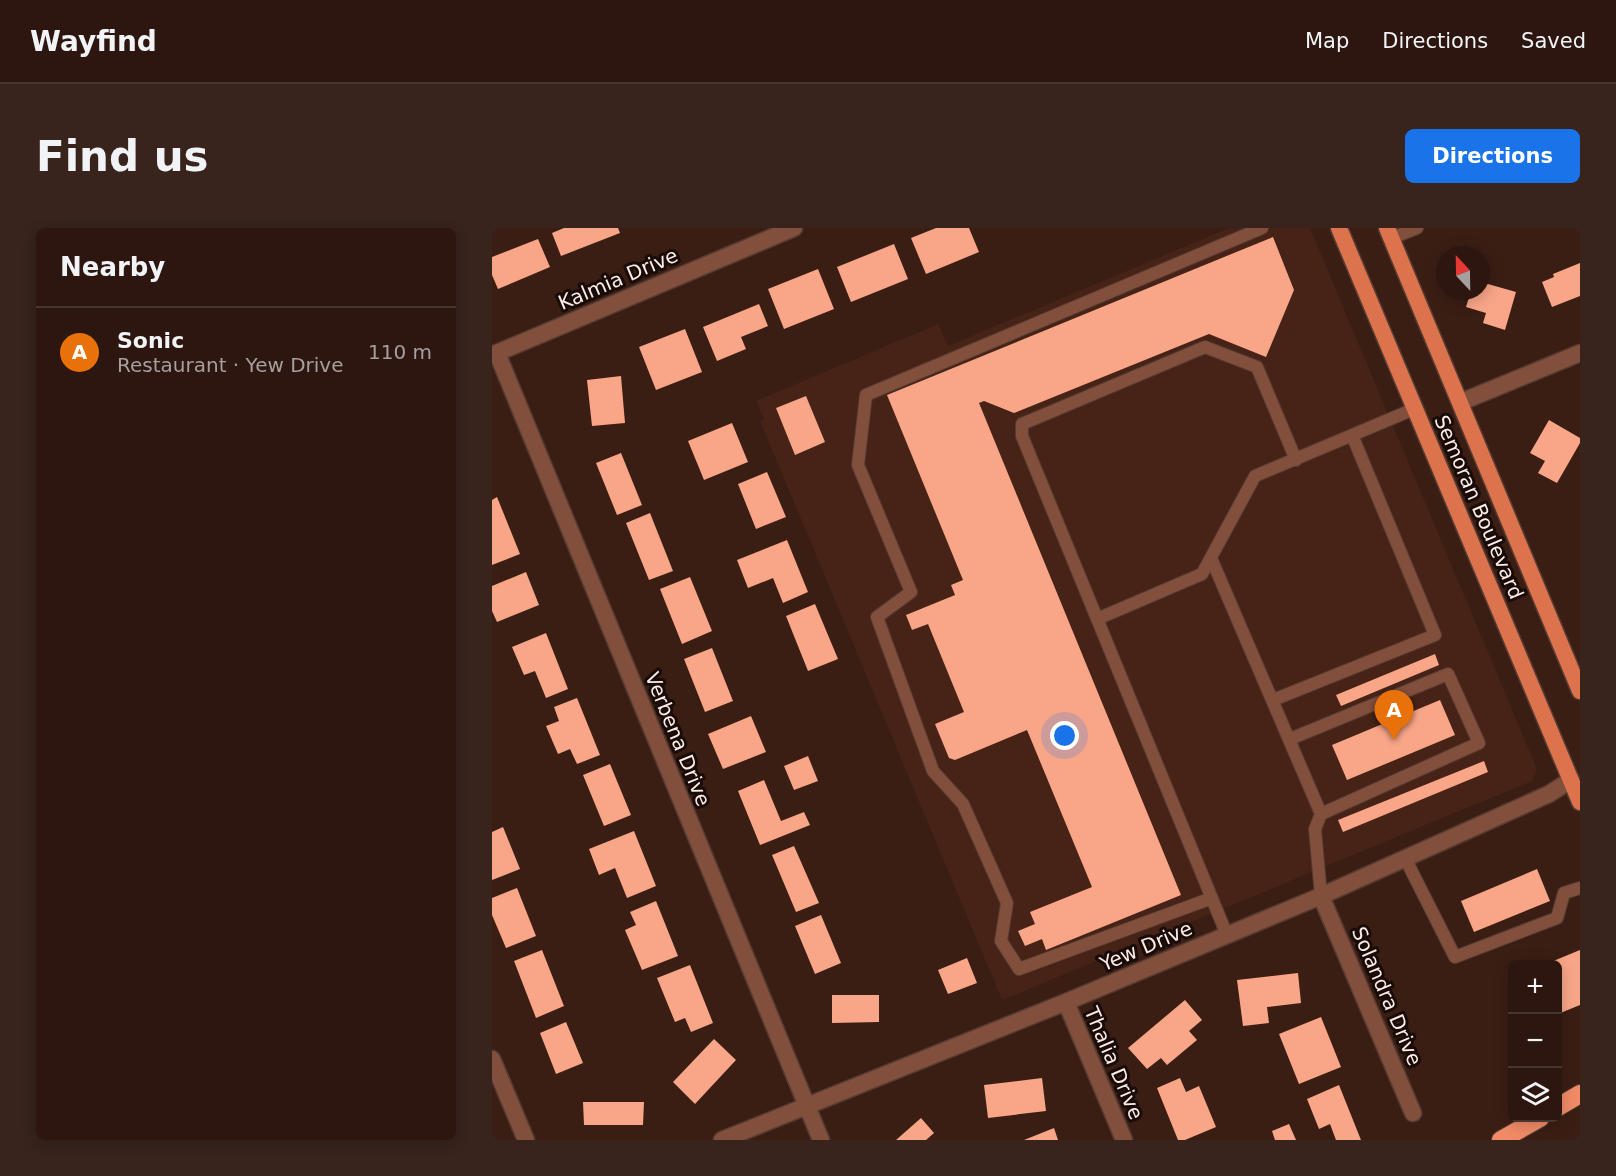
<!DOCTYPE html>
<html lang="en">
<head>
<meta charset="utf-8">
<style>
  body { margin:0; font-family:"DejaVu Sans",sans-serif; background:#38231d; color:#f1f3f6 }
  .controls { position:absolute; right:18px; bottom:18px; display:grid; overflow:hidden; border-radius:9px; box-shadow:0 3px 15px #0003 }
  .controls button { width:54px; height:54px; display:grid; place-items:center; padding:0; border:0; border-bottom:2px solid #48352f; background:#2c160f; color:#f1f3f6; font:30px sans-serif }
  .compass { position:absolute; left:944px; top:18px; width:54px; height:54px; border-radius:50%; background:#2c160f; box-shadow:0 3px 15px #0003; rotate:338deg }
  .you { position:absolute; left:573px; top:508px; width:21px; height:21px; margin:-15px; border:4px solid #fff; border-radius:50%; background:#1a73e8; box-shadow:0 0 0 9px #1a73e833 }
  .badge { display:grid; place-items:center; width:39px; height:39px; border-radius:50%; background:#1a73e8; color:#fff; font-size:20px; font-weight:700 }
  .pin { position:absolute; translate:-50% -50px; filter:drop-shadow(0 2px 3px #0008) }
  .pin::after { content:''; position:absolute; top:32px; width:21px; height:18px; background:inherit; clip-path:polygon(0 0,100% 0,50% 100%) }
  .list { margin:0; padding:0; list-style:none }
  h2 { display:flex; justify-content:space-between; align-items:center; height:78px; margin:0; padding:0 24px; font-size:26px }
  h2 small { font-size:20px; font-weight:400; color:#a69f9e }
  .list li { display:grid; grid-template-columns:39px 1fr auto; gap:18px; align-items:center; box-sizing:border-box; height:90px; padding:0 24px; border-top:2px solid #48352f }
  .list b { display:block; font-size:22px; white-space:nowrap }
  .list p { margin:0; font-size:20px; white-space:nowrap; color:#a69f9e }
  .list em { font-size:20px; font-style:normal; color:#a69f9e }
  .icon { flex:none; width:33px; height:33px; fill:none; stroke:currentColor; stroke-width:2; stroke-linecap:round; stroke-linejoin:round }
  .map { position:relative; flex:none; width:1088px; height:912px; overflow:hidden; border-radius:9px }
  header { display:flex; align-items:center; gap:36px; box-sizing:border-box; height:84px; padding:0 30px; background:#2c160f; border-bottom:2px solid #48352f }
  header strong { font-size:28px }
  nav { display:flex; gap:33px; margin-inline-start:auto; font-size:21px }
  .intro { display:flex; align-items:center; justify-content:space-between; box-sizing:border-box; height:144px; padding:0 36px }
  h1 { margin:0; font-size:42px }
  .button { padding:15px 27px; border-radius:9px; background:#1a73e8; color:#fff; font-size:21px; font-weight:700 }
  main { display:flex; gap:36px; padding:0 36px }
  aside { flex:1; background:#2c160f; border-radius:9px; box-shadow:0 3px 15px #0003 }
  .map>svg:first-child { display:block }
  .built { fill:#462316 }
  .building { fill:#f9a688 }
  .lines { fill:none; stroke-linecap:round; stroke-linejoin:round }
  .service-casing { stroke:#553b32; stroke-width:14 }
  .minor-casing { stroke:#553b32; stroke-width:19 }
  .primary-casing { stroke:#553b32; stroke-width:19 }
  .motorway-casing { stroke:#553b32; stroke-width:20 }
  .service { stroke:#824f3d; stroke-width:12 }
  .minor { stroke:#824f3d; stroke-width:16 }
  .primary { stroke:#dc734d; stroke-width:16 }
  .motorway { stroke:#f18b67; stroke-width:18 }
  .labels { text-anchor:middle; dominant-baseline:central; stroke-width:6; stroke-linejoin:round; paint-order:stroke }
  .street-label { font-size:20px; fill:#fdede7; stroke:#190c08 }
</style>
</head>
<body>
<header>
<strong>Wayfind</strong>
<nav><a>Map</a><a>Directions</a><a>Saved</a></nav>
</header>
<div class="intro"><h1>Find us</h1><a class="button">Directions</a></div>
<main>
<aside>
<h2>Nearby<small></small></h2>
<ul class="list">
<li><span class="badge" style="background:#e8710a">A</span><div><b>Sonic</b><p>Restaurant · Yew Drive</p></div><em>110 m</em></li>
</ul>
</aside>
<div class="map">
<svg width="1088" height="912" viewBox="0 0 1088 912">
  <rect width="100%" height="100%" fill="#3a1e14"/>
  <path class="built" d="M737 0H818L1045 541 1040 553 510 772 268 193 272 191 264 173 446 96 456 118Z"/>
  <path class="building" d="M72 0H126L128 5 69 28 60 5Z
    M444 0H477L487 24 434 46 419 10Z
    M781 9 802 62 774 129 717 106 522 185 492 173 487 175 689 667 554 722 550 711 533 718 526 703 543 696 538 684 600 659 535 502 463 532 457 530 443 496 472 484 436 396 420 402 414 387 463 367 459 357 471 352 395 167Z
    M46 11 58 39 6 61 0 47V29Z
    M402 16 416 51 359 74 345 39Z
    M1088 35V68L1060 79 1050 54 1062 49 1061 46Z
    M326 41 342 81 292 101 276 61Z
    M989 54 1024 64 1013 102 991 95 994 85 974 79 979 63H989Z
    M267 76 276 98 249 109 254 121 225 133 211 99Z
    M193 101 210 144 164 162 147 119Z
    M129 148 133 195 100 198 95 152Z
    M314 168 333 214 303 227 284 180Z
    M1057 192 1088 210V215L1065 255 1046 245 1053 233 1038 225Z
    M240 195 256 234 212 252 196 213Z
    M129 225 150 277 125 287 104 235Z
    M275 244 294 289 264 301 246 256Z
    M5 269 28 326 0 337V272Z
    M158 285 181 343 157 352 134 295Z
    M295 312 316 364 291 375 281 350 256 360 245 332Z
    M34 344 47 377 5 394 0 383V358Z
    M198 349 220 403 190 416 168 361Z
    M323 376 346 431 316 443 294 388Z
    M54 405 76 461 54 470 43 443 32 447 20 419Z
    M220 420 241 473 213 484 192 431Z
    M943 426 947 437 849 478 844 467Z
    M85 470 108 527 85 536 78 521 66 526 54 498 67 493 62 479Z
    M948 472 963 507 855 552 840 517Z
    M259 488 274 524 231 541 216 506Z
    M316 528 326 553 302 562 292 538Z
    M992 533 996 544 851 604 846 592Z
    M118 536 139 587 112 598 91 547Z
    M272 552 289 593 312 584 318 597 268 617 246 563Z
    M11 599 28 641 0 652V604Z
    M142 603 164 658 135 670 123 640 107 647 97 621Z
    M302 618 327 675 304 684 280 627Z
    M1045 641 1058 673 982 704 969 673Z
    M25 660 44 708 14 720 0 687V670Z
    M164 673 186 728 150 742 133 702 144 697 138 684Z
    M329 687 349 735 323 746 303 698Z
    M50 722 72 778 44 790 22 733Z
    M1088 722V777L1066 786V736H1054Z
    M475 730 485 755 456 766 446 742Z
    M198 737 221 795 199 804 193 790 183 794 165 750Z
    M806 745 809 775 775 779 777 795 751 798 745 752Z
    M340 767H387V794L340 795Z
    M693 772 710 792 697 803 705 812 675 837 669 830 655 841 636 820Z
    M829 789 849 839 807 856 787 806Z
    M74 794 91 835 64 846 48 805Z
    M222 811 244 832 203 876 181 854Z
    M550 850 554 883 496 890 492 857Z
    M688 850 694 864 707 858 724 899 693 912H686L665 860Z
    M847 857 869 912H844L838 896 827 901 815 871Z
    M91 874H152L151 897H92Z
    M429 890 442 905 434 912H404Z
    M797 896 804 912H783L780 903Z
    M562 900 566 912H532Z"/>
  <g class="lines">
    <g class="service-casing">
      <path id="service" d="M900 10 925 0
        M719 330 829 586 823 601 829 668
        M605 391 710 346 763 248 922 181
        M781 472 943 407 860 207
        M798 511 956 446 987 515 829 586
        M914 632 963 729 1065 690 1072 665 1088 660
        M720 670 527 741 509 713 515 675 471 576 441 543 385 389 419 364 366 237 374 167 770 0
        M735 707 530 208V196L713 119 765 139 804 232"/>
    </g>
    <g class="minor-casing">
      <path id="minor" d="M5 125 329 912
        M0 127 302 0
        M969 174 1088 125
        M829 668 921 885
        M574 774 632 912
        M0 831 34 912
        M230 912 574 774 829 668 1057 566 1079 552"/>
    </g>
    <g class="primary-casing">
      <path id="primary" d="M847 0 1088 574
        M895 0 1088 463"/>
    </g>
    <g class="motorway-casing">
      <path id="motorway" d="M1066 879 1088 866
        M1009 912 1048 890"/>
    </g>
    <use href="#service" class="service"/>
    <use href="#minor" class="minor"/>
    <use href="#primary" class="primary"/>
    <use href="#motorway" class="motorway"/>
  </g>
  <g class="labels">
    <g class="street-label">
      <text transform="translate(126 51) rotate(-23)">Kalmia Drive</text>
      <text transform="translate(987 279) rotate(67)">Semoran Boulevard</text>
      <text transform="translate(186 511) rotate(68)">Verbena Drive</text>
      <text transform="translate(654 718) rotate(-23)">Yew Drive</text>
      <text transform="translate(895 768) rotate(67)">Solandra Drive</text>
      <text transform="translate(622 835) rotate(67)">Thalia Drive</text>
    </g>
  </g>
</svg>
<div class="controls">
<button>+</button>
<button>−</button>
<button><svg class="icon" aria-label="layers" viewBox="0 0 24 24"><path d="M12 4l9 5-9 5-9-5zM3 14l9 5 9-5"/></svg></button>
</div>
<svg class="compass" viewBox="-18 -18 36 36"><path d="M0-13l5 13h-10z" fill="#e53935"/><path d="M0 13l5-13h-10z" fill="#a69f9e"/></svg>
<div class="you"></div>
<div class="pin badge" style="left:902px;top:512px;background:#e8710a">A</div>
</div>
</main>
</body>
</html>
